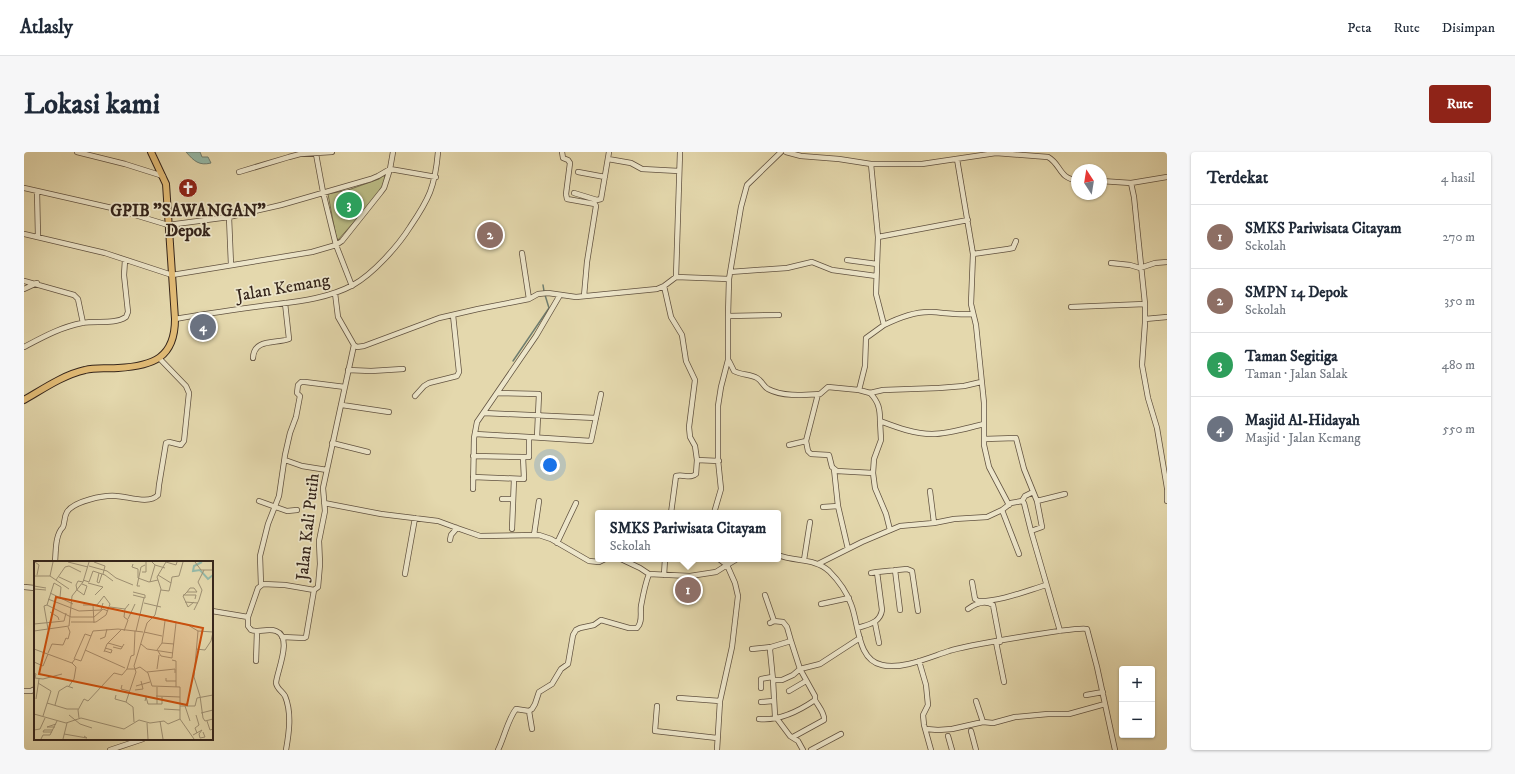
<!DOCTYPE html>
<html lang="id">
<head>
<meta charset="utf-8">
<style>
  body { margin:0; font-family:"IM FELL DW Pica",serif; background:#f6f6f7; color:#1f2937 }
  .controls { position:absolute; right:12px; bottom:12px; display:grid; overflow:hidden; border-radius:4px; box-shadow:0 1px 3px #0004 }
  .controls button { width:36px; height:36px; display:grid; place-items:center; padding:0; border:0; border-bottom:1px solid #e0e1e3; background:#fff; color:#1f2937; font:20px sans-serif }
  .compass { position:absolute; left:1047px; top:12px; width:36px; height:36px; border-radius:50%; background:#fff; box-shadow:0 1px 3px #0004; rotate:348deg }
  .you { position:absolute; left:526px; top:313px; width:14px; height:14px; margin:-10px; border:3px solid #fff; border-radius:50%; background:#1a73e8; box-shadow:0 0 0 6px #1a73e833 }
  .badge { display:grid; place-items:center; width:26px; height:26px; border-radius:50%; background:#8f2418; color:#fff; font-size:13px; font-weight:700 }
  .pin { position:absolute; translate:-50% -50%; border:2px solid #fff; box-shadow:0 1px 4px #0006 }
  .popup { position:absolute; left:571px; top:358px; width:186px; height:52px; box-sizing:border-box; display:grid; place-content:center; border-radius:4px; background:#fff; filter:drop-shadow(0 1px 3px #0005); font-size:13px; white-space:nowrap; color:#747a83 }
  .popup b { font-size:15px; color:#1f2937 }
  .popup::after { content:''; position:absolute; left:50%; top:100%; margin-left:-8px; border:8px solid transparent; border-top-color:#fff }
  .list { margin:0; padding:0; list-style:none }
  h2 { display:flex; justify-content:space-between; align-items:center; height:52px; margin:0; padding:0 16px; font-size:17px }
  h2 small { font-size:13px; font-weight:400; color:#747a83 }
  .list li { display:grid; grid-template-columns:26px 1fr auto; gap:12px; align-items:center; box-sizing:border-box; height:64px; padding:0 16px; border-top:1px solid #e0e1e3 }
  .list b { display:block; font-size:15px; white-space:nowrap }
  .list p { margin:0; font-size:13px; white-space:nowrap; color:#747a83 }
  .list em { font-size:13px; font-style:normal; color:#747a83 }
  .map { position:relative; flex:none; width:1143px; height:598px; overflow:hidden; border-radius:4px }
  header { display:flex; align-items:center; gap:24px; box-sizing:border-box; height:56px; padding:0 20px; background:#fff; border-bottom:1px solid #e0e1e3 }
  header strong { font-size:19px }
  nav { display:flex; gap:22px; margin-inline-start:auto; font-size:14px }
  .intro { display:flex; align-items:center; justify-content:space-between; box-sizing:border-box; height:96px; padding:0 24px }
  h1 { margin:0; font-size:28px }
  .button { padding:10px 18px; border-radius:4px; background:#8f2418; color:#fff; font-size:14px; font-weight:700 }
  main { display:flex; gap:24px; padding:0 24px }
  aside { flex:1; background:#fff; border-radius:4px; box-shadow:0 1px 3px #0004 }
  .map>svg:first-child { display:block }
  .green { fill:#bbbc85; stroke:#787050 }
  .water { fill:#95baa9; stroke:#6f7e70 }
  .lines { fill:none; stroke-linecap:round; stroke-linejoin:round }
  .stream { stroke:#6f7e70; stroke-width:1.5 }
  .minor-casing { stroke:#615240; stroke-width:6 }
  .major-casing { stroke:#35251b; stroke-width:8 }
  .minor { stroke:#ede6ca; stroke-width:4.5 }
  .major { stroke:#e2bc76; stroke-width:6 }
  .labels { text-anchor:middle; dominant-baseline:central; stroke-width:3.5; stroke-linejoin:round; paint-order:stroke }
  .poi-label { font-size:17px; font-weight:bold; fill:#35251b; stroke:#ede6ca }
  .street-label { font-size:17px; fill:#35251b; stroke:#ede6ca }
  .inset-river { fill:none; stroke:#95baa9; stroke-width:2 }
  .inset-road { fill:none; stroke:#9e9073; stroke-width:1 }
  .view { fill:#cd510e; fill-opacity:0.15; stroke:#cd510e; stroke-width:2 }
  .inset-edge { fill:none; stroke:#35251b; stroke-width:2 }
</style>
</head>
<body>
<header>
<strong>Atlasly</strong>
<nav><a>Peta</a><a>Rute</a><a>Disimpan</a></nav>
</header>
<div class="intro"><h1>Lokasi kami</h1><a class="button">Rute</a></div>
<main>
<div class="map">
<svg width="1143" height="598" viewBox="0 0 1143 598">
  <rect width="100%" height="100%" fill="#e4d8ad"/>
  <filter id="stains"><feTurbulence type="fractalNoise" baseFrequency=".005" numOctaves="4"/><feColorMatrix values="0 0 0 0 .2 0 0 0 0 .09 0 0 0 0 .02 0 0 0 .5 -.17"/></filter>
  <radialGradient id="worn" r=".72"><stop offset=".6" stop-color="#630" stop-opacity="0"/><stop offset="1" stop-color="#630" stop-opacity=".3"/></radialGradient>
  <path class="green" d="M359 24H361L359 37 314 88 312 85 304 42 324 38 355 27Z"/>
  <path class="water" d="M162 0H176L178 5H184L187 11C175 14 170 9 162 0Z"/>
  <g class="lines">
    <path class="stream" d="M519 133 520 139
      M489 209 525 156 521 143"/>
    <g class="minor-casing">
      <path id="minor" d="M53 0 101 12 139 24
        M538 0 539 6 544 8 546 11 542 42 543 47 571 52 572 54 563 110 560 144
        M762 0 777 4 815 7 847 12H898L972 1 1024 5C1037 12 1035 27 1053 28
        M292 2 299 40 312 93 328 134
        M584 7 607 11 618 17 655 19
        M215 20 265 5 276 2 308 0
        M554 20 581 25
        M1077 29 1107 31 1143 25
        M1107 31 1110 45 1121 152V171L1118 213 1124 246 1133 276 1143 336
        M0 36 88 56 144 73 205 65 257 53 347 27 354 24 366 17 369 0
        M13 39 14 85
        M550 41 573 48 577 47 585 0
        M205 65 207 113
        M0 82 81 101 148 123 288 100 312 93 318 89 357 40 360 36 366 17 412 25
        M854 85 944 68
        M498 101 505 147
        M949 102 984 97 989 96 992 89
        M823 108 853 112
        M1087 111 1106 113 1116 116 1131 111 1143 110
        M706 120 763 116 788 110 808 118 852 124
        M652 125 656 0
        M0 129 50 143 54 147 59 171
        M640 134 647 165 658 183 662 209 671 228 665 275 666 285 671 294 673 308 672 322C667 327 659 322 652 324L647 361
        M0 137 13 131
        M311 141 314 165 330 193
        M1047 155 1121 152
        M704 164 755 163
        M151 167C180 162 209 158 238 154 268 150 301 148 329 133 349 122 374 94 386 75 405 47 411 35 414 0
        M1121 167 1143 165
        M860 173C874 166 892 159 908 160 922 161 935 163 949 162
        M330 193 333 195 340 194 415 166 454 157 505 147 514 142 524 141 552 145 633 137 640 134 652 125 705 127
        M0 195C19 185 37 175 58 171 72 168 90 173 102 165L104 160 100 123 101 108
        M229 206C230 186 252 192 265 187L261 151
        M705 209 710 219C717 223 726 222 733 226 738 229 739 234 744 237 759 245 780 243 796 242L804 235 835 238 846 241 859 238 915 236 940 234 957 230
        M324 218 347 219 379 217
        M835 238 841 214 842 186 860 173 852 142 854 85 847 12
        M473 241 515 242 513 285
        M846 241C855 250 856 258 856 269 872 275 890 282 908 282 925 282 943 276 960 272V251L952 173 947 152 949 102 933 7
        M391 244 400 234 405 231 433 224 435 220 429 163
        M318 253 365 260
        M460 261 572 266
        M856 269 857 288 850 307 849 321 851 336 862 362 866 378
        M960 272V293L965 315 985 353
        M451 282 505 285V305H499
        M505 285 567 289 577 242
        M960 287 992 286 1000 317 1013 349 1018 375 1007 379 1036 479
        M782 289 784 299 787 302 805 303 808 315 813 319 849 321
        M308 291 344 300
        M765 293 782 289 794 242
        M261 308 278 314 303 318
        M673 308 695 309
        M810 317 814 354
        M449 325 500 327 499 305 449 304
        M449 337 450 286 453 270 512 184 536 143
        M1143 338V349
        M906 339 910 371
        M478 347H489
        M235 349 263 359 273 358
        M998 349 1001 344 1009 340
        M1013 349 1041 342
        M300 351 357 362 414 369 433 376 456 384 515 383 527 387 565 409 575 410 581 407
        M799 355 814 354 824 397
        M978 358 995 402
        M690 361 697 337 694 308V254L697 235 704 208V164L705 127 717 55 723 33 757 0
        M488 377 490 327
        M510 383 515 349
        M426 388 427 383 433 376
        M533 391 552 351
        M754 403C771 410 791 406 805 419 814 428 823 441 827 452 835 472 833 508 858 513 878 518 906 505 925 499 939 494 1055 474 1063 477L1073 515 1091 598
        M597 407 616 416 625 422
        M695 407 703 413 713 407
        M780 408 786 370
        M31 410C32 399 31 383 39 375 41 370 40 365 43 360 50 349 80 343 92 344 103 344 125 353 134 343L135 333 142 291 145 290 157 293 160 289 165 241 162 234 136 207
        M794 412 838 390 876 374 910 371 930 367 963 365 978 358 987 351 998 349 1000 351 1007 379
        M871 418 876 458
        M853 420 883 417 888 419 894 459
        M381 422 391 366
        M640 423 641 407
        M948 430 951 447 954 449C975 450 1002 439 1022 433
        M237 433 236 404 244 372 255 344 261 303 266 281 272 265 276 244 273 241 274 233 277 230H281L321 235
        M0 435 11 436
        M741 443 750 469
        M797 452 825 446
        M944 457C951 452 961 448 969 453L976 490
        M188 459 224 465 234 436 239 432 261 433 290 438 294 435 296 412 295 389 301 359 299 336 330 193
        M224 465V474L227 478C235 481 244 476 252 479 269 485 253 519 252 531 253 537 258 539 261 544 268 561 265 581 262 598
        M746 471 750 469 759 470 763 475 767 489 747 495 746 498 749 528H758L769 523 776 517 796 512 836 486
        M851 471 855 491
        M834 476C845 472 856 471 858 458L853 420 847 421
        M258 485 280 486 282 485 290 438
        M972 490 980 530
        M728 497 747 495
        M232 509 233 479
        M895 509 902 533 904 553 899 563 900 573 907 598
        M749 528 751 564 766 584 774 589 779 598
        M737 536V527L748 525
        M0 539H7L11 537
        M765 539 782 529
        M1062 543 1079 540
        M655 546 696 549
        M952 549 959 570
        M737 550 749 549
        M633 554 631 579 693 586
        M505 559 508 577
        M735 567C754 569 775 559 791 548V544L776 517 767 489
        M902 577 914 578 928 577 959 570 969 571 991 565 1024 562H1045L1081 552
        M947 579 952 598
        M924 584 928 598
        M769 585 800 568C801 561 794 554 791 548
        M86 598 119 587
        M474 598C480 586 484 567 492 557L505 559 508 557 511 552 515 540 528 532 537 517 544 512 549 483 552 478 556 476 570 473 577 468 605 476H613C619 470 616 461 617 454 619 443 621 432 625 422L666 424 692 420 703 413 711 431 714 444 708 495 696 549 693 598
        M787 598 817 582"/>
    </g>
    <g class="major-casing">
      <path id="major" d="M0 248C19 237 39 223 61 218 72 215 83 217 94 216 129 214 151 206 151 167L142 32 127 0"/>
    </g>
    <use href="#minor" class="minor"/>
    <use href="#major" class="major"/>
  </g>
  <defs>
    <g id="church-disc" transform="scale(1)"><circle r="9.5" fill="#8f2418" stroke="#ede6ca"/><path d="M-1.2-6h2.4v3.5h3.3v2.4h-3.3V6h-2.4V-.1h-3.3v-2.4h3.3Z" fill="#fff"/></g>
  </defs>
  <g fill-rule="evenodd">
    <use href="#church-disc" x="164" y="36"/>
  </g>
  <g class="labels">
    <g class="poi-label">
      <text x="164" y="59">GPIB "SAWANGAN"<tspan x="164" dy="20">Depok</tspan></text>
    </g>
    <g class="street-label">
      <text transform="translate(259 136) rotate(-10)">Jalan Kemang</text>
      <text transform="translate(284 375) rotate(-84)">Jalan Kali Putih</text>
    </g>
  </g>
  <g transform="translate(10 409)">
    <rect width="179" height="179" fill="#e4d8ad"/>
    <path class="inset-river" d="M168 1 160 5 159 10 166 9 174 18 179 14"/>
    <path class="inset-road" d="M1 1 5 4 3 14M34 1 54 6M60 1 71 5 69 13M118 1 121 4 131 7M132 1 123 16 127 28 121 54 113 62 100 105 101 108 106 106 114 112 118 125 146 126V158M132 1 142 4 143 1M161 1 167 9H179M99 3 98 6 104 8V17L115 21 124 19M35 5 47 11M55 5 73 10 82 17 99 24M108 11H112V1M65 12 63 21 65 22 68 13M124 14 137 22 138 16 145 15 149 1M0 15H16L35 28M16 15 19 1M25 16 38 22M22 19 31 6 35 5M49 19 55 21 59 10 71 14 79 20M116 21 121 4M20 22 27 26 26 36M54 22 69 26 61 34M48 23 53 25 50 34 43 29 42 24 44 20 49 21M0 25 12 27M106 25H103L107 6 111 4M156 27H160L163 31H153ZM0 28 12 29M127 29 135 30 137 22M153 31 149 35 154 46 160 41M16 32 39 43M99 34 111 37V34L99 31M149 34H162L161 38M14 38 45 50 67 49 69 42M151 41 164 42M110 42 127 46M13 44 37 56H60L69 48 74 50M59 44 60 62M76 46 91 48 95 43M160 49 165 39 168 29 164 21 170 9M16 51 24 56 25 59M120 56 154 64 164 70 179 71M94 58 101 43M37 61H62L72 54 76 43 70 35 63 44H49M0 63 30 60 32 52M14 68 10 45 13 44 20 22M0 70 35 65 38 35 49 21 55 1M59 70 84 68 109 71M90 70 94 59 90 56 91 48M102 70 110 37M164 70 160 116 166 135 169 157 171 160 179 158M110 71 128 75M66 78 71 76 73 68M74 82 88 86M128 82 140 83M107 83 113 88 139 92M79 86 87 88 90 83M0 88 38 102 41 98 47 100 59 70M162 88 171 89 177 80 179 71M51 89 91 107M123 89 128 82 131 60M71 90 77 92 78 89 71 87M124 90 127 95 138 97 142 62M70 91 73 83 87 69M14 92 18 83 29 84 32 77 34 78 36 71 34 66M40 98 51 73 57 75M138 99 142 100V126M0 101 9 105 14 93M93 108H101L102 111 92 141 99 146 100 161M123 108 125 94M113 111 141 108V112M0 112 2 113 1 117 9 118 28 113M132 117V120H142M4 122 17 130 9 155M88 124 87 128 95 130M35 125 40 118 42 106 38 102M102 125 116 121M101 129 109 128 107 120M82 134 81 138 92 141M122 135 146 136M2 138 5 118M111 140 112 136 114 143H128V136M13 142 33 148H44M123 143V126M21 144 25 130 33 125 39 127M146 145H161L163 137 179 134M151 145 156 160M130 148 146 149M167 152 179 149M0 153 32 162 47 157 90 168 105 159 116 162 130 160 134 163 146 158 160 178M35 154 46 163 58 167M162 154 165 164 161 167 163 172M45 157 44 149 50 138 54 140 80 112 88 114 93 108 97 95 100 94 101 70M126 160 129 178M173 160 176 169 179 168M113 162 114 178M21 166H13L22 163M0 169 6 168 11 157M18 171H9L10 169H19M30 173 53 177 50 175M165 173 166 177 171 176 169 171M159 174 168 169 165 173M7 178 9 174H16L23 160M29 178 33 162"/>
    <path class="view" d="M22 36 169 67 153 144 5 113Z"/>
    <rect width="179" height="179" class="inset-edge"/>
  </g>
  <rect width="100%" height="100%" filter="url(#stains)"/>
  <rect width="100%" height="100%" fill="url(#worn)"/>
</svg>
<div class="controls">
<button>+</button>
<button>−</button>
</div>
<svg class="compass" viewBox="-18 -18 36 36"><path d="M0-13l5 13h-10z" fill="#e53935"/><path d="M0 13l5-13h-10z" fill="#747a83"/></svg>
<div class="you"></div>
<div class="pin badge" style="left:664px;top:438px;background:#8d6e63">1</div>
<div class="popup"><b>SMKS Pariwisata Citayam</b>Sekolah</div>
<div class="pin badge" style="left:466px;top:83px;background:#8d6e63">2</div>
<div class="pin badge" style="left:325px;top:53px;background:#2e9e5b">3</div>
<div class="pin badge" style="left:179px;top:175px;background:#6b7280">4</div>
</div>
<aside>
<h2>Terdekat<small>4 hasil</small></h2>
<ul class="list">
<li><span class="badge" style="background:#8d6e63">1</span><div><b>SMKS Pariwisata Citayam</b><p>Sekolah</p></div><em>270 m</em></li>
<li><span class="badge" style="background:#8d6e63">2</span><div><b>SMPN 14 Depok</b><p>Sekolah</p></div><em>350 m</em></li>
<li><span class="badge" style="background:#2e9e5b">3</span><div><b>Taman Segitiga</b><p>Taman · Jalan Salak</p></div><em>480 m</em></li>
<li><span class="badge" style="background:#6b7280">4</span><div><b>Masjid Al-Hidayah</b><p>Masjid · Jalan Kemang</p></div><em>550 m</em></li>
</ul>
</aside>
</main>
</body>
</html>
